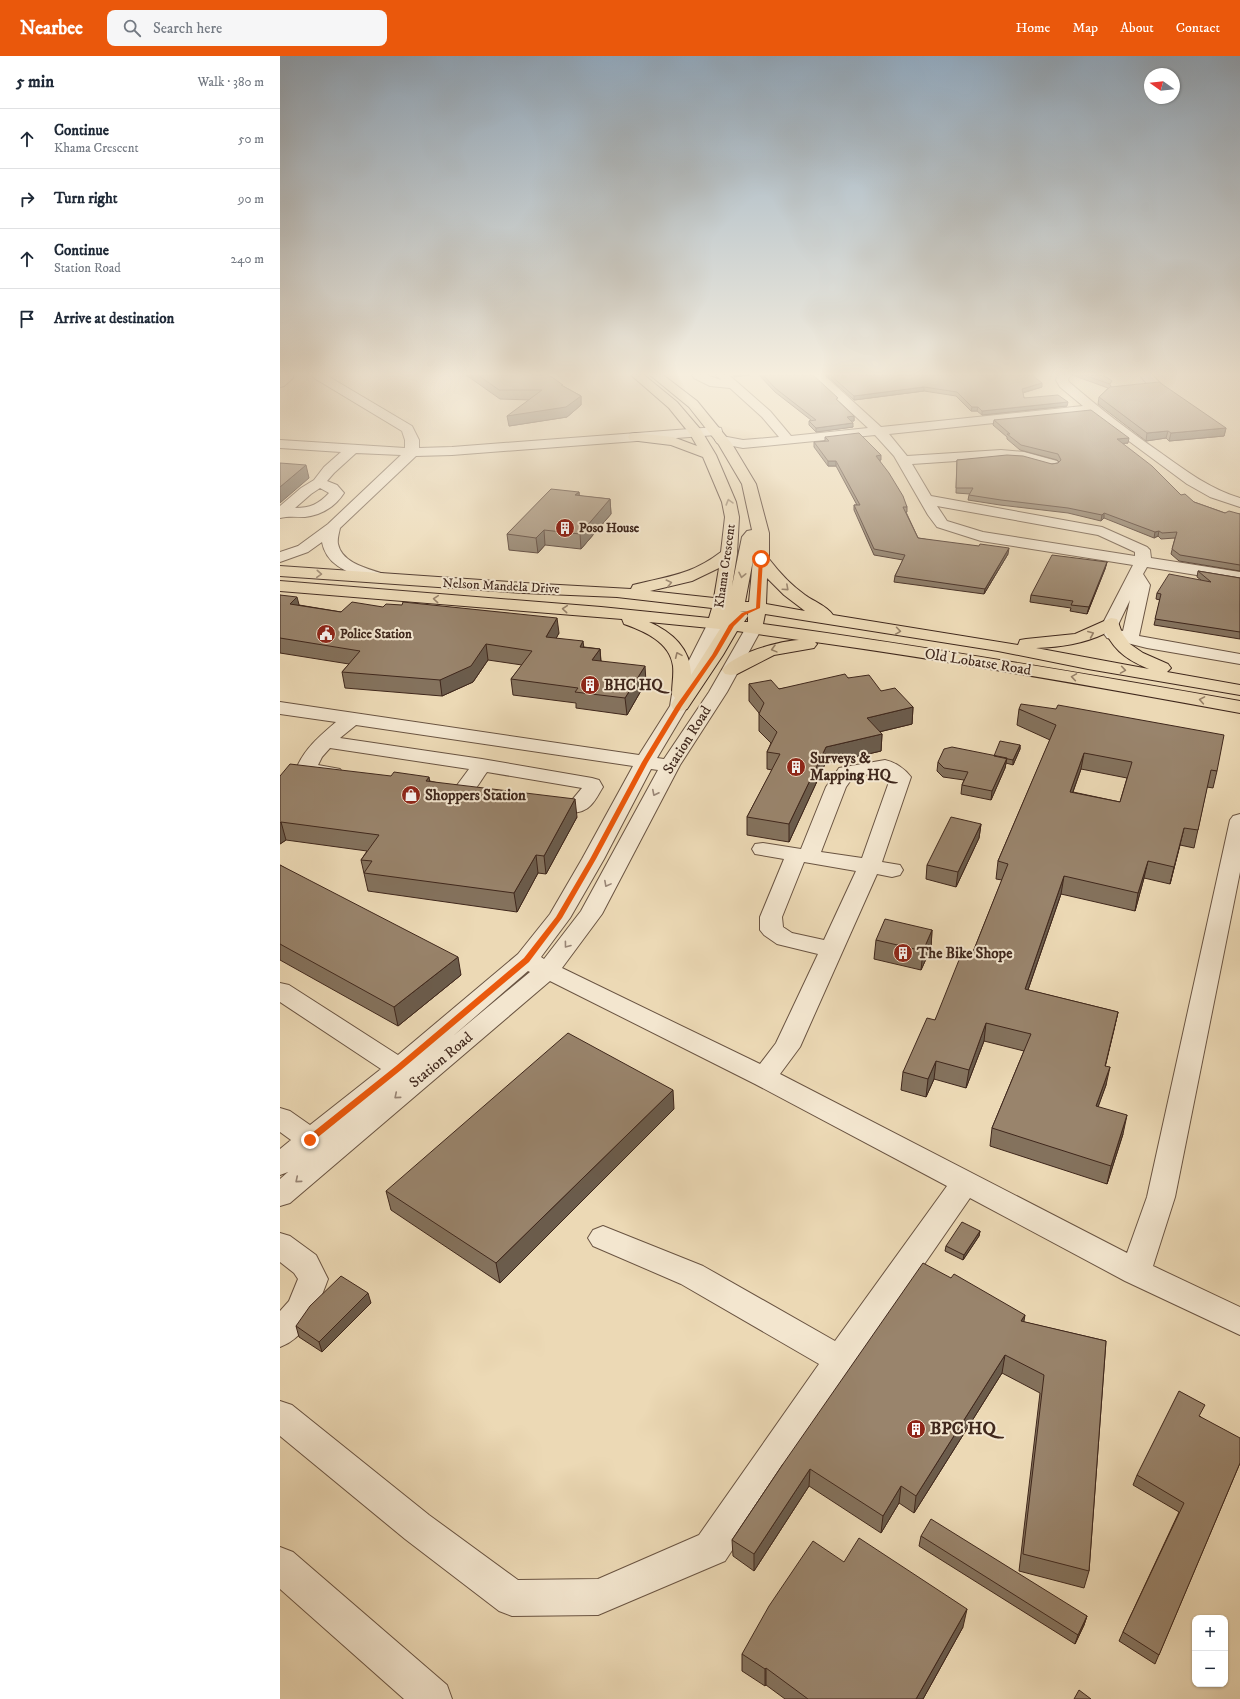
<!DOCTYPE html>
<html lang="en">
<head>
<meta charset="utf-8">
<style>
  body { margin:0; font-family:"IM FELL DW Pica",serif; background:#f6f6f7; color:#1f2937 }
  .controls { position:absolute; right:12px; bottom:12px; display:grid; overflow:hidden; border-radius:8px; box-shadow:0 1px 3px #0004 }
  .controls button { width:36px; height:36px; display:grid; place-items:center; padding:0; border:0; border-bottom:1px solid #e0e1e3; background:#fff; color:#1f2937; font:20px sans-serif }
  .compass { position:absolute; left:864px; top:12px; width:36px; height:36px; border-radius:50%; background:#fff; box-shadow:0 1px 3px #0004; rotate:285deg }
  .stop { position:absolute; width:12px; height:12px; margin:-9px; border:3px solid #ea580c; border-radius:50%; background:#fff }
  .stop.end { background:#ea580c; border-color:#fff; box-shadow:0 1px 4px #0008 }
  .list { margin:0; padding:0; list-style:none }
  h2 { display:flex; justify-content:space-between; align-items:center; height:52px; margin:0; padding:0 16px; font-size:17px }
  h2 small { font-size:13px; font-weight:400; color:#747a83 }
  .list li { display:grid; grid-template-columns:26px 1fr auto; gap:12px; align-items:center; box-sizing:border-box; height:60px; padding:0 16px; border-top:1px solid #e0e1e3 }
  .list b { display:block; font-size:15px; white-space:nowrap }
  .list p { margin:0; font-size:13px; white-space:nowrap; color:#747a83 }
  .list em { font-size:13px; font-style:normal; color:#747a83 }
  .icon { flex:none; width:22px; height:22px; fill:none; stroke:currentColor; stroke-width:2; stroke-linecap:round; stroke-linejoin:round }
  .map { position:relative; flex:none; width:960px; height:1643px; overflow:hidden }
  header { display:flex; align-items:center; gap:24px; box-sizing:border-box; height:56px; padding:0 20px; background:#ea580c; color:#fff }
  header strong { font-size:19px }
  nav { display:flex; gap:22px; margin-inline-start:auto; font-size:14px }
  .search { width:280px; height:36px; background:#f6f6f7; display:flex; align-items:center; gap:10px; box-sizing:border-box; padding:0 14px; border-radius:8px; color:#747a83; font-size:15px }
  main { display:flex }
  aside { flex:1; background:#fff }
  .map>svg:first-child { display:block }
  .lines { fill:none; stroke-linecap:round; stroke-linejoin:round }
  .minor-casing { stroke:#6a5442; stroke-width:2 }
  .major-casing { stroke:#3f271c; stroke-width:2 }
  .minor { fill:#f3e6cf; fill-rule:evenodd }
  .major { fill:#ecd9b5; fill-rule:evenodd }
  .wall { fill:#84725d; stroke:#3f271c; fill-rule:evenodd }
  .shaded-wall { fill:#6b5c4c; stroke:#3f271c }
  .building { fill:#99846c; stroke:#3f271c; fill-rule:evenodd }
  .oneway { stroke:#968068 }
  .oneway2 { stroke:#998676 }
  .route { fill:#ea580c }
  .labels { text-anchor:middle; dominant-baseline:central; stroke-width:4; stroke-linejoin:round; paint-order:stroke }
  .far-poi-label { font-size:13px; font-weight:bold; fill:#3f271c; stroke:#f3e6cf; text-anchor:start }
  .far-street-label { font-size:13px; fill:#3f271c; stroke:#f3e6cf }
  .street-label { font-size:15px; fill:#3f271c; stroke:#f3e6cf }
  .poi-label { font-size:15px; font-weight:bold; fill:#3f271c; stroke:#f3e6cf; text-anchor:start }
  .near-poi-label { font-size:18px; font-weight:bold; fill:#3f271c; stroke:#f3e6cf; text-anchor:start }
</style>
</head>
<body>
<header>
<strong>Nearbee</strong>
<div class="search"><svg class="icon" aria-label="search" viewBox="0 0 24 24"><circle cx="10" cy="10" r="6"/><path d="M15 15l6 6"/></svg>Search here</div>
<nav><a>Home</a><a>Map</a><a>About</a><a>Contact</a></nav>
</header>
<main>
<aside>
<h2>5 min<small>Walk · 380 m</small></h2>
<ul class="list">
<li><svg class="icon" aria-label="ahead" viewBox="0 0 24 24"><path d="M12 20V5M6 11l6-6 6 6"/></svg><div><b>Continue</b><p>Khama Crescent</p></div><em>50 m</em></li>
<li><svg class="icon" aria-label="right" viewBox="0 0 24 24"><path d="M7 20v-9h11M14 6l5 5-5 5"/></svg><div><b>Turn right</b></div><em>90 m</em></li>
<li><svg class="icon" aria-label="ahead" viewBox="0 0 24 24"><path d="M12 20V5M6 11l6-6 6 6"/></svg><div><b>Continue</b><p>Station Road</p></div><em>240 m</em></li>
<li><svg class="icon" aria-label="arrive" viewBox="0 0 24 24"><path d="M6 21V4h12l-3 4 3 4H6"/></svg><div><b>Arrive at destination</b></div></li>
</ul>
</aside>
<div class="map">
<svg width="960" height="1643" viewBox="0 0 960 1643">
  <rect width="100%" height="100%" fill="#ecd9b5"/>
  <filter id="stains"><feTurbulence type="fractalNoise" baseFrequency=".005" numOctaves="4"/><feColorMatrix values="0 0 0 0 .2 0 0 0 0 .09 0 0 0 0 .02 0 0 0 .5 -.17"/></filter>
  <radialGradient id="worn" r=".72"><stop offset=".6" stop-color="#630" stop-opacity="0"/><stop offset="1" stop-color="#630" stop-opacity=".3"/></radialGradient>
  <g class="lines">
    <g class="minor-casing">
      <path id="minor" d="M1 319H13V322L4 330 0 331Z
        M32 319H46L132 370 139 384V392L172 391 436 371 441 372 442 375 441 378 436 379 172 399 136 400 60 472C59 477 57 483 58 488 62 508 90 513 107 519L109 522 107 525C99 527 93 525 85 522 66 516 46 508 42 486L28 496 0 506V496L18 490 48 468 121 399 76 397 54 417 47 425 57 429 64 437C55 451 41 459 25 461 16 461 8 460 0 462V450L21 432 34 424 44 411 61 396 0 392V384L125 392V384L122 375 34 322ZM40 432 49 437C39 448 30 452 15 452L31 438Z
        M412 319H427L441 324 436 319H449L490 355 511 380 588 372 531 319H544L601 371 803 350 780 331 776 324 778 319H790L788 324 789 326C818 351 849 375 881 397 906 415 930 433 960 442V451L930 441 907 428 811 357 609 378 627 400 721 394 744 396 777 405 779 408 777 411 772 412 743 404 721 402 632 408 651 440 822 471 867 491 870 494 871 502 960 516V526L867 511 863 518 870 529 859 580 960 598V608L867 592 827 582 824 578 827 574 833 573 843 575 850 544 837 571 831 572 825 571 823 567 853 509 701 485 657 471 648 459 614 400 595 379 463 392 437 387 435 384 437 381 442 380 463 384 499 381 482 361 450 332 430 330 414 322ZM657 450 818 479 855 496V500L703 476 667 465Z
        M860 319H872L882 329 880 332C871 334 865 326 860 319Z
        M436 562 442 563 444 567 410 638 408 650 377 702 384 703 429 636 468 568 474 567 480 568 482 572 447 636 400 709 322 858 282 912 480 1008 496 987 538 898 497 888 484 879 480 874V861L504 803 475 798 472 793 475 788 483 787 521 793 546 731 559 712 605 704C615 706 625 713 631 721L602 806 620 809 623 814 620 819 612 821 597 818 520 991 500 1018 847 1197 867 1141 950 764 953 760 960 758V816L895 1141 873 1210 960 1251V1279L845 1225 690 1142 571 1314 445 1505 318 1559 232 1560 219 1555 125 1483 0 1380V1345L12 1349 149 1459 238 1524 318 1523 419 1479 539 1308 401 1228 313 1190 308 1182 313 1174 323 1170 423 1210 555 1285 667 1130 475 1028 270 925 10 1147 0 1150V1123L8 1116 0 1119V1093L11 1084 0 1076V1052L10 1055 30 1069 101 1013 0 946V927L9 929 118 999 238 898 270 858 302 803 353 710 76 669 60 682 202 703 312 722 319 724 323 731C319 737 316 744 311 749 300 762 274 756 260 752L257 748 260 744 267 742 292 744 302 732 207 716C198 728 192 745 175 740L172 736 189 713 50 692 42 701 38 709 60 713 63 717 60 721C47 724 25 723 17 711 25 692 41 679 56 666L0 658V646L359 699 390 650 392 638 428 567 430 563ZM371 713 378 714 301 855 264 903 261 901 290 862 324 803ZM601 716 610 723 582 802 541 796 566 731 573 721ZM524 806 576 815 544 884 512 877 503 871 502 861ZM248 915 250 916 173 980Z
        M0 1177 10 1180 36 1199 48 1223C38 1249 28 1281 0 1291V1255L9 1245 18 1223 14 1217 0 1206Z
        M0 1491 13 1496 167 1629 172 1643H124L0 1533Z"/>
    </g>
    <g class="major-casing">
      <path id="major" d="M351 319H364L397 346 421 374 436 399 456 446 459 461 457 498 452 530 462 481 467 475 472 474 462 428 439 389 409 351 370 319H383L417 345 452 388 476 428 489 477V503C499 516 511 529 525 539 533 545 547 550 553 559L738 589 740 584 746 583 795 578 831 562 837 563 842 577 850 588 863 597 888 608 891 612 887 616 960 629V639L808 613 718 595 485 558 483 568C643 590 801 617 960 645V657C819 631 677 606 535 586L537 588 534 592 494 599 457 618 451 619 445 618 442 614C454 597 500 585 519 584L457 575 443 599 407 653 400 655 393 653 391 649 395 642 392 638C392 629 394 619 393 610 390 586 364 575 344 568L342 563 0 535V525L321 551 429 562 432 552 337 541 244 537 0 520V510L244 527 351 533 353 529C389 520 411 519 441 496L445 461 442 446 423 401 391 389 350 384 348 381 350 378 355 377 393 381 417 390 410 378 389 352ZM473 504 469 546H465ZM439 512 434 542 370 535 412 525ZM487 522 504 539 525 555 486 548ZM460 555 468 556V560L466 556ZM468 560V566H464ZM369 566 440 573 411 619C411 593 392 576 369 566ZM826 577C836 597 850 605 869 613L756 592C781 591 803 588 826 577Z"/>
    </g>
    <use href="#minor" class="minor"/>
    <use href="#major" class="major"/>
  </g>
  <path class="wall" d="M186 319H269L283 330 301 340V349L287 361 229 370 250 344 220 343Z
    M479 319H522L558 345 574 360V365H571L573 371 536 376 529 369V365L531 364 495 336Z
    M546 319H752L762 331 743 337 744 342 787 350 702 359 697 355H691L676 340 644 335 574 344Z
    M792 319H823L831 330V331L946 372 944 380 889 385 886 382 866 385 818 348 819 341 828 332Z
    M714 364 848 387H842L901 439 914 446 945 457 960 458V515L899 505 891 498 895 482 881 483 878 480 874 482 824 462 821 465 788 457 720 449 688 444 689 439 690 438 676 437 677 404 772 408 778 407 779 406 777 404 740 394 727 383V381L713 369Z
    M545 381 601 404H599L627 451V456H626L638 482 728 498 704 538 614 526 615 520 623 504 594 499 574 454V449H577L556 410H548L534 391V386L545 385Z
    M299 436V440L330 443 331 458 301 493 265 489 258 497 229 494 227 478Z
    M827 506 825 513 807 558 790 555 791 552 750 546 751 539Z
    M918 515 960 522V583L874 569 880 544 876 543 877 537 921 524 917 521Z
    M0 539 19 549 61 556 279 577 276 582 304 591 320 593 321 605 366 626 347 659 296 652V647L233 639 231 623 242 609 208 604 193 626 162 640 65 632 62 616 69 608 0 597Z
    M568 622 601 635 633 651 632 668 599 676 602 678 601 695 545 708 509 786 467 779V761L492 714 487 713V696L491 687 479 675V657L469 645V628L499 633Z
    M739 653 937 715 933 732 927 731 914 792 900 789 890 828 864 822 855 855 781 838 748 934 838 956 825 1010 826 1029 818 1050 843 1078 827 1128 710 1090 712 1072 744 995 704 985 686 1032 654 1023 646 1041 621 1034 623 1016 655 964 693 896 722 824 716 823 718 805 770 684 737 669ZM801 713 847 722 840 746 793 736Z
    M740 689V693L733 709 726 707 725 712 711 744 681 738 682 729 684 724 663 721 657 715 658 706 714 700Z
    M0 720 150 725 297 761 266 818 258 817 237 856 88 835 81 804 87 795 6 784 0 788Z
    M701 768 699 782 676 831 646 823 647 809Z
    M0 809 181 919 118 970 0 904Z
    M652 874 651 892 641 914 594 903 596 884Z
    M394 1053 220 1227 111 1154 106 1135Z
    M700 1175 699 1180 683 1204 665 1195 666 1190Z
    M91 1247 42 1296 19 1281 16 1270Z
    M744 1266 826 1285 809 1515 804 1532 739 1515 760 1337 722 1317 634 1457 619 1447 601 1477 529 1430 474 1515 453 1500 452 1484 503 1408Z
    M920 1360 960 1407 875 1608 839 1585 843 1576 899 1456 853 1429 857 1419Z
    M641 1480 807 1560 804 1569 795 1588 639 1490Z
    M564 1506 683 1571 643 1643H505L486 1629 485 1630 462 1615V1598Z"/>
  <path class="shaded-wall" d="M454 319H470L454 321Z
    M762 327V331L741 337 742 333Z
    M644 331V335L574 344V340Z
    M301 340V349L287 361 229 370 227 360Z
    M788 346 787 350 702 359V355Z
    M692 351H698L697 355H691Z
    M574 360V365H567V361Z
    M573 367V371L536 376V372Z
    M946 372 944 380 889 385 891 377Z
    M888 375 886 382 866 385 867 377Z
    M849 382 848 387 836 388 837 383Z
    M601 399V404L595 405 596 400Z
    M548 405H556V410H548Z
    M26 409 29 422 0 447V431Z
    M299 436 300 450 295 439Z
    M330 443 331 458 301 493 300 478Z
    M824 457V462L821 465 822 459Z
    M264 474 265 489 258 497 256 482Z
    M879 475 878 480 874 482 875 476Z
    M729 492 728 498 704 538 705 533Z
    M827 506 825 513 807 558 809 551Z
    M17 541 21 556 10 548Z
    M277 562 279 577 268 597 266 581Z
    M303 585 305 601 300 591Z
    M206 588 208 604 193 626 162 640 160 624Z
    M320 593 321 609 312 604Z
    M365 610 366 626 347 659 345 642Z
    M633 651 632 668 586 679 587 662Z
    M602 678 601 695 545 708 509 786V768L546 691Z
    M740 689V693L733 709V704Z
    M804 697 801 713 787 752 790 736Z
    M727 702 725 712 711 744 712 735Z
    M149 721 152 738 146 725Z
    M295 743 297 761 266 818 264 800Z
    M1 766 6 784 0 788V767Z
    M701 768 699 782 676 831 678 816Z
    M904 772 900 789 890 828 894 811Z
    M256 799 258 817 237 856 234 837Z
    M868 805 864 822 855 855 858 837Z
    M784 820 781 838 742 951 745 933Z
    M652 874 651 892 641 914 643 895Z
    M178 901 181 919 118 970 114 951Z
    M838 956 834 974 821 1028 825 1010Z
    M706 967 704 985 686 1032 689 1014Z
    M656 1005 654 1023 646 1041 648 1023Z
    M830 1011 826 1029 812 1068 816 1050Z
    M393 1034 394 1053 220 1227 216 1207Z
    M847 1059 843 1078 827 1128 831 1110Z
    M700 1175 699 1180 683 1204 684 1199Z
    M88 1237 91 1247 42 1296 39 1286Z
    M745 1259 742 1277 741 1265Z
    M725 1299 722 1317 634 1457 636 1440Z
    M530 1413 529 1430 474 1515V1498Z
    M621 1430 619 1447 601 1477 603 1460Z
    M687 1553 683 1571 643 1643H636Z
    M807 1560 804 1569 795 1588 798 1579Z
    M486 1612V1629L485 1630V1613Z"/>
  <path class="building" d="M198 319H269L283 329H281L301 340 286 351 227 360 262 334H219Z
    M483 319H522L523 320 529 319H533L558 342 556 343 574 360 567 361 573 367 536 372 529 365 536 364 495 332Z
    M550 319H752L762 327 742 333 744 342 778 339 788 346 702 355 698 351H692L677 336 644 331 574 340Z
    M804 319H823L832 325 830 328Z
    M879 326 946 372 891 377 888 375 867 377 819 341 830 331Z
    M811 354 849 382 837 383 872 410 901 439 905 438 914 446 945 457 949 455 960 458V509L900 499 892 493 897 476 882 477 879 475 875 476 824 457 822 459 788 452 721 444 689 439 693 432H676L677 404 727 399 743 400 772 408 778 407 781 404 778 398 741 389 727 378H730L714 364Z
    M579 377 601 399 596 400 609 417 623 440 627 451H623L638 482 699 490 700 488 729 492 705 533 615 520 625 499 594 493 574 449H580L556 405H548L534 386 549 385 545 381Z
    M0 407 26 409 0 431Z
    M271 433 299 436 295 439 330 443 300 478 264 474 256 482 227 478Z
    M772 499 827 506 809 551 791 549 793 545 751 539Z
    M918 515 960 522V576L875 563 881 538 877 537 889 518 931 526Z
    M0 539 17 541 10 548 61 556 72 546 103 551 106 548 122 549 123 546 277 562 266 581 303 585 300 591 320 593 312 604 365 610 345 642 295 636 298 632 231 623 252 595 206 588 191 610 160 624 62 616 80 595 0 582Z
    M565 618 568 622 589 619 601 635 615 632 633 651 587 662 602 678 546 691 509 768 467 761 500 698 487 696 497 676 479 658 484 647 469 628 491 624 499 633Z
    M741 648 776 653 778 649 944 679 937 715 931 714 918 774 904 772 894 811 868 805 858 837 784 820 745 933 838 956 825 1010 830 1011 816 1050 847 1059 831 1110 712 1072 751 978 706 967 689 1014 656 1005 648 1023 623 1016 647 962 655 964 683 894 693 896 728 808 718 805 776 669 739 653ZM804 697 852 706 840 746 790 736Z
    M720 685 740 689 733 704 714 700Z
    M672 691 727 702 712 735 682 729 688 716 664 712 658 706 664 693Z
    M10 708 111 720 114 716 149 721 146 725 295 743 264 800 256 799 234 837 84 817 92 805 81 804 99 779 1 766 0 767V720Z
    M671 761 701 768 678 816 647 809Z
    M0 809 178 901 114 951 0 888Z
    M605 863 652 874 643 895 596 884Z
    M288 977 393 1034 216 1207 106 1135Z
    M682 1166 700 1175 684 1199 666 1190Z
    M643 1207 671 1222 674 1218 745 1259 741 1265 826 1285 809 1515 743 1498 764 1319 725 1299 636 1440 621 1430 603 1460 530 1413 474 1498 452 1484 503 1408Z
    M61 1220 88 1237 39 1286 16 1270 30 1250Z
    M899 1335 925 1349 919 1360 960 1382V1407L879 1599 843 1576 904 1447 857 1419Z
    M651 1463 807 1560 798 1579 641 1480Z
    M579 1482 687 1553 636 1643H528L486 1612 485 1613 462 1598 489 1550 533 1485 564 1506Z
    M799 1634 811 1643H794Z"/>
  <defs><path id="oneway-chevron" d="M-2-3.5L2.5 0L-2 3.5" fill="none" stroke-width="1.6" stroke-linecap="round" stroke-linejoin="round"/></defs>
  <g class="oneway">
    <use href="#oneway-chevron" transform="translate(449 446) rotate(-106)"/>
    <use href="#oneway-chevron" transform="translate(39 518) rotate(4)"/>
    <use href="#oneway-chevron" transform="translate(462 519) rotate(102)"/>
    <use href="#oneway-chevron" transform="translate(389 527) rotate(-13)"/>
    <use href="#oneway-chevron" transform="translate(506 532) rotate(42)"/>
    <use href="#oneway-chevron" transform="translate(156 543) rotate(-175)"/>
    <use href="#oneway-chevron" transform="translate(285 553) rotate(-175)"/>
    <use href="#oneway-chevron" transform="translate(618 575) rotate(8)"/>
    <use href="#oneway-chevron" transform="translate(811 578) rotate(-23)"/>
    <use href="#oneway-chevron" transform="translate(494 593) rotate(165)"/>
    <use href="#oneway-chevron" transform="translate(398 599) rotate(-114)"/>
    <use href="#oneway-chevron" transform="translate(843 614) rotate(9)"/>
    <use href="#oneway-chevron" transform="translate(794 621) rotate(-171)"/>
    <use href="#oneway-chevron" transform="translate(922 644) rotate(-170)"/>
  </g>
  <g class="oneway2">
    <use href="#oneway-chevron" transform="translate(375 737) rotate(117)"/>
    <use href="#oneway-chevron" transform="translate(327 828) rotate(118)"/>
    <use href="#oneway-chevron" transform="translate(287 889) rotate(127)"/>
    <use href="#oneway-chevron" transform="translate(117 1040) rotate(140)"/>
    <use href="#oneway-chevron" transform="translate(18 1124) rotate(140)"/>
  </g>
  <linearGradient id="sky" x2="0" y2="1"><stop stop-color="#92aabf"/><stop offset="0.58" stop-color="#f6eede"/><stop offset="1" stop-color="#f6eede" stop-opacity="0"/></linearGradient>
  <rect width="960" height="549" fill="url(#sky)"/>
  <path class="route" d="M481 501 483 503 480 552 465 559 454 570 437 599 402 650 368 706 316 803 282 862 249 906 121 1014 32 1086H27V1081L116 1010 244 902 276 861 310 803 362 706 396 650 432 599 449 569 462 557 476 552 479 503Z"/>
  <defs>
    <g id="building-disc" transform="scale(1)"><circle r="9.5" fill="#8f2418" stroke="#f3e6cf"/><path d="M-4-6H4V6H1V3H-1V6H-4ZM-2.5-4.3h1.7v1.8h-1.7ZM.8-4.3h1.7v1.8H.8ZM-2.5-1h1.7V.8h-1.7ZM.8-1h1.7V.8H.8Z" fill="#fff"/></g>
    <g id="civic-disc" transform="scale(1)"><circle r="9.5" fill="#8f2418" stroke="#f3e6cf"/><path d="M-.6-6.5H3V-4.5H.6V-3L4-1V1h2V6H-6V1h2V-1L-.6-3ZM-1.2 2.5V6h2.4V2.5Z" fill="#fff"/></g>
    <g id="shop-disc" transform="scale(1)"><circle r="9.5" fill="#8f2418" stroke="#f3e6cf"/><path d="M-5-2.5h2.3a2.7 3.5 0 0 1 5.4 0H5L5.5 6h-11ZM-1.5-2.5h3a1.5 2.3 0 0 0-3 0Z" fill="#fff"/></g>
  </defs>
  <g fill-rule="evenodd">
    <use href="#building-disc" x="285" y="472"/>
    <use href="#civic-disc" x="46" y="578"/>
    <use href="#building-disc" x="310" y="629"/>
    <use href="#building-disc" x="516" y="711"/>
    <use href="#shop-disc" x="131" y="739"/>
    <use href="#building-disc" x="623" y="897"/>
    <use href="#building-disc" x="636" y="1373"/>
  </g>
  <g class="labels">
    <g class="far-poi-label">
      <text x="299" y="472">Poso House</text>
      <text x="60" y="578">Police Station</text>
    </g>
    <g class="far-street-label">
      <text transform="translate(445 510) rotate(-82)">Khama Crescent</text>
      <text transform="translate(221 530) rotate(3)">Nelson Mandela Drive</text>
    </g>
    <g class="street-label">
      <text transform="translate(698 606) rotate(9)">Old Lobatse Road</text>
      <text transform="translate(407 684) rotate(-58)">Station Road</text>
      <text transform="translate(161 1004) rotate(-40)">Station Road</text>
    </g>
    <g class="poi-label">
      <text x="324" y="629">BHC HQ</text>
      <text x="530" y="702">Surveys &amp;<tspan x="530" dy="17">Mapping HQ</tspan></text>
      <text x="145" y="739">Shoppers Station</text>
      <text x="637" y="897">The Bike Shope</text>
    </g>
    <g class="near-poi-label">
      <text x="650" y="1373">BPC HQ</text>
    </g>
  </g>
  <rect width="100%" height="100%" filter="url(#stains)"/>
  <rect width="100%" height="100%" fill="url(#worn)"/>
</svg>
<div class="controls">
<button>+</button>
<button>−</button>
</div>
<svg class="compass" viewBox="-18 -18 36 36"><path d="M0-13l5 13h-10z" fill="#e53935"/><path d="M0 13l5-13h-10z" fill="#747a83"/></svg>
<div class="stop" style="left:481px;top:503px"></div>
<div class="stop end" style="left:30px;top:1084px"></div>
</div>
</main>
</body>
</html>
